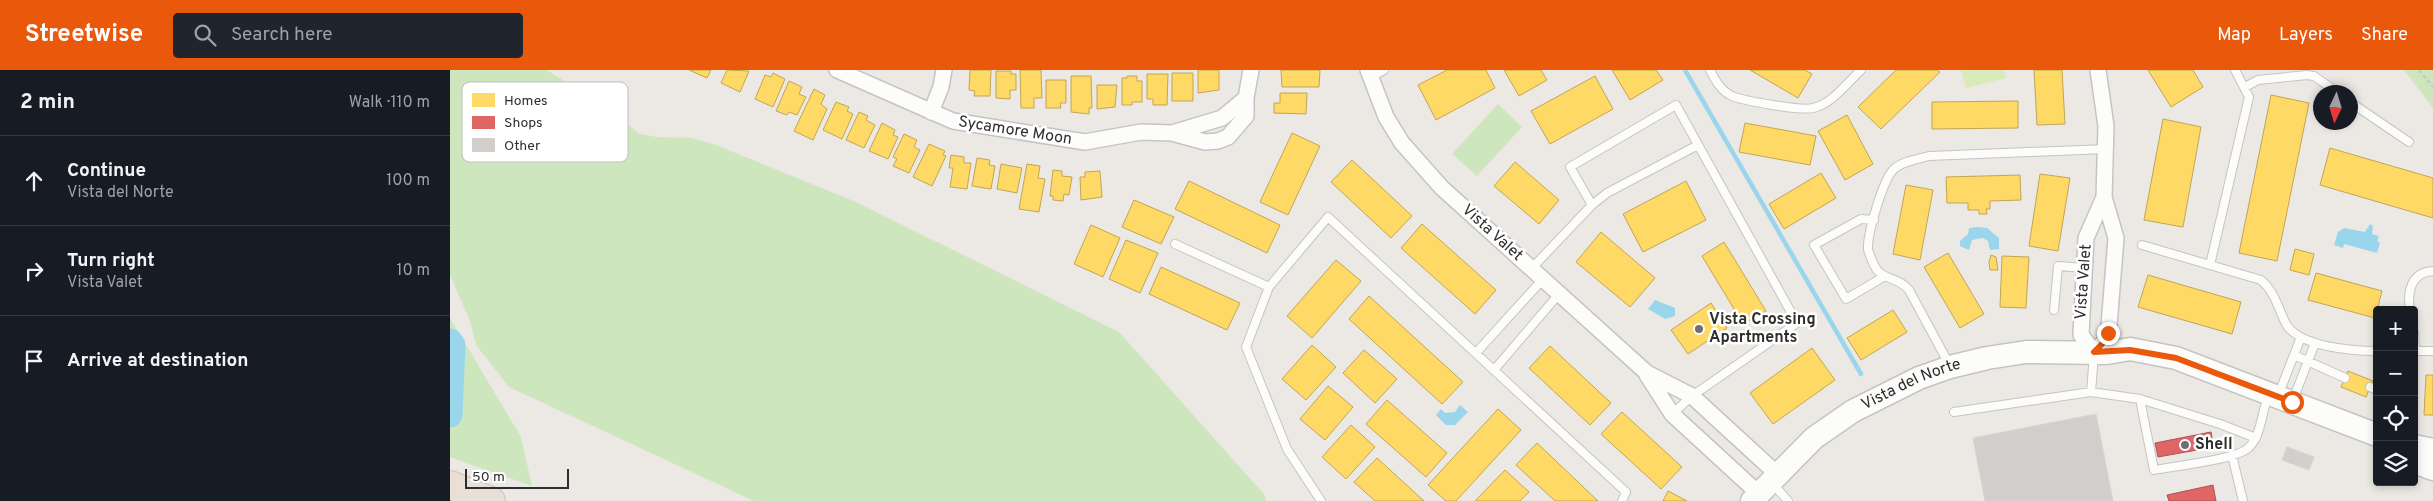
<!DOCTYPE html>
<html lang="en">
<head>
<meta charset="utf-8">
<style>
	body { margin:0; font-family:Overpass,sans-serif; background:#20242c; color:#f1f3f6 }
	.controls { position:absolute; right:15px; bottom:15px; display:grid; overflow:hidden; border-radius:5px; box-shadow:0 2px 8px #0003 }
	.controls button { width:45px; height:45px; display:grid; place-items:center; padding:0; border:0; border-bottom:1px solid #363941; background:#171b24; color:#f1f3f6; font:25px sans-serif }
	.compass { position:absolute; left:1863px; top:15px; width:45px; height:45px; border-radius:50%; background:#171b24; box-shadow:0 2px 8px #0003; rotate:184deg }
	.scale { position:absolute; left:15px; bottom:12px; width:104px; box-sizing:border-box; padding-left:5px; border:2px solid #2e2e2e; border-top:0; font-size:14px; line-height:18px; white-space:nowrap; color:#2e2e2e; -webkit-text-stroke:4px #fff; paint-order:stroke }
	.stop { position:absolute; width:15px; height:15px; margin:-11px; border:4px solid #ea580c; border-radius:50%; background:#fff }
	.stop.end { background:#ea580c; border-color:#fff; box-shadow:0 1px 5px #0008 }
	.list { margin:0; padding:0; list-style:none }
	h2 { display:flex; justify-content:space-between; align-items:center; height:65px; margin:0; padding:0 20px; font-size:21px }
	h2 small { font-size:16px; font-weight:400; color:#9ea1a6 }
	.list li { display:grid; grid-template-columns:32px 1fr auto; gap:15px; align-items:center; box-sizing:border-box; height:90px; padding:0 20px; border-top:1px solid #363941 }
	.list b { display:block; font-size:19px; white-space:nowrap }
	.list p { margin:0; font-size:16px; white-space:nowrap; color:#9ea1a6 }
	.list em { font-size:16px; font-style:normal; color:#9ea1a6 }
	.icon { flex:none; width:28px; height:28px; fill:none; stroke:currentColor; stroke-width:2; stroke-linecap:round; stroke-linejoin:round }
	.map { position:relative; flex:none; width:1983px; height:431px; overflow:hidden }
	header { display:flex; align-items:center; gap:30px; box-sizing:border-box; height:70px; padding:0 25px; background:#ea580c; color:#fff }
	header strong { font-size:24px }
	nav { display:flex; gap:28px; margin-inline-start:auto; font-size:18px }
	.search { width:350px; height:45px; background:#20242c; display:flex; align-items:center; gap:12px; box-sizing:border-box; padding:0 18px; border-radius:5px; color:#9ea1a6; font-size:19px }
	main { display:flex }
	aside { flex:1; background:#171b24 }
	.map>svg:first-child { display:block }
</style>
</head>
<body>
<header>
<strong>Streetwise</strong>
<div class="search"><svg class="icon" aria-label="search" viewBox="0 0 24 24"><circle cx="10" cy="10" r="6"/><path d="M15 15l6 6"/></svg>Search here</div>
<nav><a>Map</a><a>Layers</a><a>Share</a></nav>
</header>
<main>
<aside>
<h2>2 min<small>Walk · 110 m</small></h2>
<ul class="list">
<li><svg class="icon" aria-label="ahead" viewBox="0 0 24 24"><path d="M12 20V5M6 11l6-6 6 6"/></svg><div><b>Continue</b><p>Vista del Norte</p></div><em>100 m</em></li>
<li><svg class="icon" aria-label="right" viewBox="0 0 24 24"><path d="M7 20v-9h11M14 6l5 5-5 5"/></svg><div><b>Turn right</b><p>Vista Valet</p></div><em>10 m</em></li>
<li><svg class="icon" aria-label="arrive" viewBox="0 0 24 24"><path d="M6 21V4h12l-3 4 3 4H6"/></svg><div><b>Arrive at destination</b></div></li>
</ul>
</aside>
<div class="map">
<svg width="1983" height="431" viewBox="0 0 1983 431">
	<rect width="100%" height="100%" fill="#ece8e4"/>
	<!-- green -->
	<path fill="#cee6be" d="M0,0H97L160,40L190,64L207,67L242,68L266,75L406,132L669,262L813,423L817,431H304L59,317L26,275L20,251L0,205Z
		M1954,0H1983V38Z
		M1048,34L1072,57L1027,106L1002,84Z
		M0,248L71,367L82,416L0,387Z"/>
	<!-- pitch -->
	<path fill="#d9eabb" d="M1511,0H1554L1556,8L1516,18Z"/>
	<!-- water -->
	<path fill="#99d6ec" d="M1920,154L1923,156L1922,164L1929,166L1927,171L1930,173L1927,183L1894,174L1893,178L1884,175L1888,162L1894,158L1915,162Z
		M1527,157L1537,158L1549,168V179L1540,180L1538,171L1533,168L1522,170L1519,180L1510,176V171L1518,164L1519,158Z
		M1205,230L1225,238V246L1215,249L1198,239Z
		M1010,335L1018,342L1005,355H996L986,345L991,339L995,343L1005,342Z"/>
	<!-- homes -->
	<path fill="#ffd966" stroke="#c0a655" d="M239,0H261L257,8Z
		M277,0L299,1L290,22L271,13Z
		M520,0H541L540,26H524L525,21L519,20Z
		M570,0H591L592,28H584V38H571Z
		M748,0H769V20L748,23Z
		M831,0H870L869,17H832Z
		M997,0H1036L1045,18L986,50L968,15Z
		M1054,0H1091L1097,10L1069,26Z
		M1162,0H1206L1213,10L1180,30Z
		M1300,0H1355L1362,4L1348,28Z
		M1446,0H1487L1490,2L1431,59L1408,37Z
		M1584,0H1612L1615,54L1587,55Z
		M1698,0H1743L1753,17L1721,37Z
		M546,1H561V4H566V20H560V29L546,28Z
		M323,3L335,9L323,37L305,29L315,5L321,7Z
		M722,3H743V31H722Z
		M697,4H718L717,35H703V29H697Z
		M621,6H641L642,38H639V44L621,42Z
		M677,6H687V11H692V32H682V35H672V8H677Z
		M1145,6L1163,39L1100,74L1081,41Z
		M596,10H616V33H610L611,38H596Z
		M339,11L352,17L349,24L356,27L347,45L339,42L337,45L326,41Z
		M647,15H667L665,37L647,39Z
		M364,19L375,25L371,34L377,39L363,70L344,61Z
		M830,23H857L856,44L824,43V33H830Z
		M1821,25L1859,33L1827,191L1789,183Z
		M1568,31V58L1482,59V32Z
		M386,32L399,37L397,41L403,44L392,69L373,60Z
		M409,42L418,46L416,50L425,55L414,78L396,70Z
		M1397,45L1423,94L1395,110L1368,61Z
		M1713,49L1751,57L1733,157L1694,150Z
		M432,53L445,60L443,65L448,67L438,89L419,81Z
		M1295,53L1366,66L1360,95L1289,82Z
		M842,63L870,76L838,145L810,132Z
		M454,64L467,70L464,77L470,80L459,103L443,96L447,89L443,87Z
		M479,74L495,81L493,85L496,86L482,116L463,107Z
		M1880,78L1983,108V148L1870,115Z
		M501,85L514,87V93H521L517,119L500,117L503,98H499Z
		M527,88L540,90L539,95L545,96L541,119L522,116Z
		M902,90L962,146L941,168L881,112Z
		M1065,92L1109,130L1089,154L1044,116Z
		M551,94L572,98L567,123L547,119Z
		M577,94L590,96L588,108L595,109L589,142L569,139Z
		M603,100L612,101V106L622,107L619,125L614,124L613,131L603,130V126H600Z
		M650,101L652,127L631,130L630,107H635V102Z
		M1371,103L1386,128L1334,159L1319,134Z
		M1590,104L1620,108L1608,181L1579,176Z
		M1570,105L1571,130L1540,131V139H1536L1537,144H1529V140H1518V133H1497L1496,107Z
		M739,111L830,155L817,183L725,139Z
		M1236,111L1256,150L1193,182L1173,144Z
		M1456,115L1483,120L1470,190L1443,184Z
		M684,130L724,147L711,174L672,157Z
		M972,154L1046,220L1025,244L951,178Z
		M641,155L670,168L653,207L624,194Z
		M1151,162L1205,208L1180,237L1126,192Z
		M676,170L708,183L690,223L659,209Z
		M1274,172L1316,241L1293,254L1252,186Z
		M1845,179L1864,184L1859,205L1840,200Z
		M1498,183L1534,244L1510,258L1474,197Z
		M1541,185L1546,187L1548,200H1540L1539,192Z
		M1552,186L1579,187L1576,238L1550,237Z
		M886,190L911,211L862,268L837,246Z
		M711,197L790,233L777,260L699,224Z
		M1866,203L1932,221L1925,248L1858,230Z
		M1698,205L1791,232L1782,264L1688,237Z
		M919,226L1013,312L992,334L899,249Z
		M1261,233L1277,258L1238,284L1221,260Z
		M1443,240L1457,262L1411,290L1397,268Z
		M862,275L886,297L856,330L832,309Z
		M1100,276L1161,333L1140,355L1079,298Z
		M1362,278L1385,310L1323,354L1300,323Z
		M914,280L947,309L925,333L893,303Z
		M1898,301L1923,311L1916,327L1891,317Z
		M1976,305H1983V345H1974Z
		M878,316L903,337L875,370L850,349Z
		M937,330L997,383L976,407L916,354Z
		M1048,339L1071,360L1006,431H996L978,415Z
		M1172,342L1232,397L1211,419L1151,364Z
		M901,355L925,377L896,409L872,387Z
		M1087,373L1148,431H1105L1066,395Z
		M927,388L974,431H925L904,412Z
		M1055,400L1079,422L1070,431H1025Z
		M1218,421L1237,431H1213Z"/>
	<!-- shops -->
	<path fill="#e06666" stroke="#ab5555" d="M1761,362L1764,377L1708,387L1705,373Z
		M1763,415L1766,431H1719L1717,425Z"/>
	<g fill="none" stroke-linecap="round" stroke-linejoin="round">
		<!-- stream -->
		<path stroke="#99d6ec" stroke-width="4.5" d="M1235,0L1411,304"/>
		<!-- river -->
		<path stroke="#99d6ec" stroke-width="25" d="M0,271L3,275L0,345"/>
	</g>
	<!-- building -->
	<path fill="#d1cecb" stroke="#d7d4d0" d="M1646,344L1663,431H1535L1523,368Z
		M1837,377L1864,387L1859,400L1832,390Z"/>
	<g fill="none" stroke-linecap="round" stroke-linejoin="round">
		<defs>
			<path id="lane" d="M1260,0C1265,10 1271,21 1282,26C1294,31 1351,41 1363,38C1381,35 1398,12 1411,0
				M921,7L934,0
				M1795,17L1808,10L1857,5L1864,6L1887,22
				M1900,32L1959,72
				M1142,135L1120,97L1226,35L1347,253L1242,326L1222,344
				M1424,150L1411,149L1364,175L1396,229L1435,206
				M725,174L819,217
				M1692,175L1811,210C1825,222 1828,238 1836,254C1849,277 1903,281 1927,281
				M1760,195L1799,27L1785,0
				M1081,199L1142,135L1157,123L1248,75
				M1604,240L1608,196L1635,198
				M1960,240C1957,222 1961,202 1983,201
				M1964,262L1965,281
				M1964,281H1983
				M1026,283L1093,209
				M1644,284L1641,322L1690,329L1770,354L1806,368
				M1844,285L1895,308
				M1499,294L1459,220C1450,208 1435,210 1427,200C1424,196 1419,184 1418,179C1417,165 1433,109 1444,99C1453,91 1468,89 1479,86L1656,79
				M1044,300L1109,224
				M1920,317L1927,320
				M1828,326L1851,267
				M1690,329L1704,400C1725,396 1782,390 1797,379C1809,370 1811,350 1815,336
				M1843,330L1865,273
				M1504,342L1641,322
				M1782,385L1793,431
				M1323,414L1338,431
				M871,431L837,379L796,277L819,217L878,147L1176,422L1172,431"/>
			<path id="street" d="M387,0L503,51L635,72L691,62L722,63L755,72L768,71L778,67L796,46V28L801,0
				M918,0L936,47L952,73L992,118L1197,303L1242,326L1327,404
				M1648,0L1656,56L1654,127L1666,168L1658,268L1644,282L1631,265L1636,168L1654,127
				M481,42L491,17L494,0
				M722,63L772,48L796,28
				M1197,305L1222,344L1308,423"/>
			<g id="secondary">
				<path d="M1964,376L1983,380"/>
				<path d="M1964,392L1983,399"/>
				<path id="s1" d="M1302,431L1364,368L1403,341L1469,308L1500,297L1537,288L1576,282L1657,283L1680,279L1726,288L1927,365"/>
			</g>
			<path id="highway" d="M0,415L41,431"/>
		</defs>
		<!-- lane casing -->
		<use href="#lane" stroke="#c5c4c5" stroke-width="10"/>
		<!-- street casing -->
		<use href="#street" stroke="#c5c4c5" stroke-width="18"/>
		<!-- secondary casing -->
		<use href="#secondary" stroke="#c5c4c5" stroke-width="25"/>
		<!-- highway casing -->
		<use href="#highway" stroke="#c6c5c4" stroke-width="30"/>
		<!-- path -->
		<path stroke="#c9c9c8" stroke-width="2.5" stroke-dasharray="4 2.5" stroke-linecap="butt" d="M1969,0L1983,17"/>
		<!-- lane -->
		<use href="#lane" stroke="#fcfcfb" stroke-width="8"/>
		<!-- street -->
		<use href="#street" stroke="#fcfcfb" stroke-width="15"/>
		<!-- secondary -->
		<use href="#secondary" stroke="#fcfcfb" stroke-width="22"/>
		<!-- highway -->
		<use href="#highway" stroke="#eadfd6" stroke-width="28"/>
	</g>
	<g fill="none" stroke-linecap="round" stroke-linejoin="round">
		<!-- route -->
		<path stroke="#ea580c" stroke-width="6" d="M1658,263V268L1644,282L1680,280L1726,288L1842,332"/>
	</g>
	<!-- markers -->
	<g fill="#706f6e" stroke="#fff" stroke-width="2">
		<circle cx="1249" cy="259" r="5"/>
		<circle cx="1735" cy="375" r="5"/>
	</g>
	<g text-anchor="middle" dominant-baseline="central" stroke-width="5" stroke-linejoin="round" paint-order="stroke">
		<!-- street labels -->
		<g font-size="16" fill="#2e2e2e" stroke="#fff">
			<text transform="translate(565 61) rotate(9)">Sycamore Moon</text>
			<text transform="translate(1042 163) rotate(42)">Vista Valet</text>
			<text transform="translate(1634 212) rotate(-86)">Vista Valet</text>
			<text stroke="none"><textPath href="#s1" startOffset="200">Vista del Norte</textPath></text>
		</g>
		<!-- poi labels -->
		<g font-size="16" font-weight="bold" fill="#2e2e2e" stroke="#fff" text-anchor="start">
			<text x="1259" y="250">Vista Crossing<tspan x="1259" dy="18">Apartments</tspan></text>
			<text x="1745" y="375">Shell</text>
		</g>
	</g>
	<!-- legend -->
	<rect x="12" y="12" width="166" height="80" rx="8" fill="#fff" stroke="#c0c0c0" stroke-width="1"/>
	<rect x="22" y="23" width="23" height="14" fill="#ffd966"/>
	<rect x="22" y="46" width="23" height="13" fill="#e06666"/>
	<rect x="22" y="68" width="23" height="14" fill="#d1cecb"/>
	<g font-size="14" fill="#2e2e2e">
		<text x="54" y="35">Homes</text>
		<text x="54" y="57">Shops</text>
		<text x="54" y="80">Other</text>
	</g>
</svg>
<div class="controls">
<button>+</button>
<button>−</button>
<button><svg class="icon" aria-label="locate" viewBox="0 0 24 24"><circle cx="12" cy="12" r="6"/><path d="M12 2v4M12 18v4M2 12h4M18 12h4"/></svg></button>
<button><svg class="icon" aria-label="layers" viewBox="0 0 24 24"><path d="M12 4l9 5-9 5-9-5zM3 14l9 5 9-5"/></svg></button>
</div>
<svg class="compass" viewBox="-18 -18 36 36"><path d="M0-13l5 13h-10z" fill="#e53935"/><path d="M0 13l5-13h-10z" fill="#9ea1a6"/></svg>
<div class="scale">50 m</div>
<div class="stop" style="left:1842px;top:332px"></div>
<div class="stop end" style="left:1658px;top:263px"></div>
</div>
</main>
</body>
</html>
